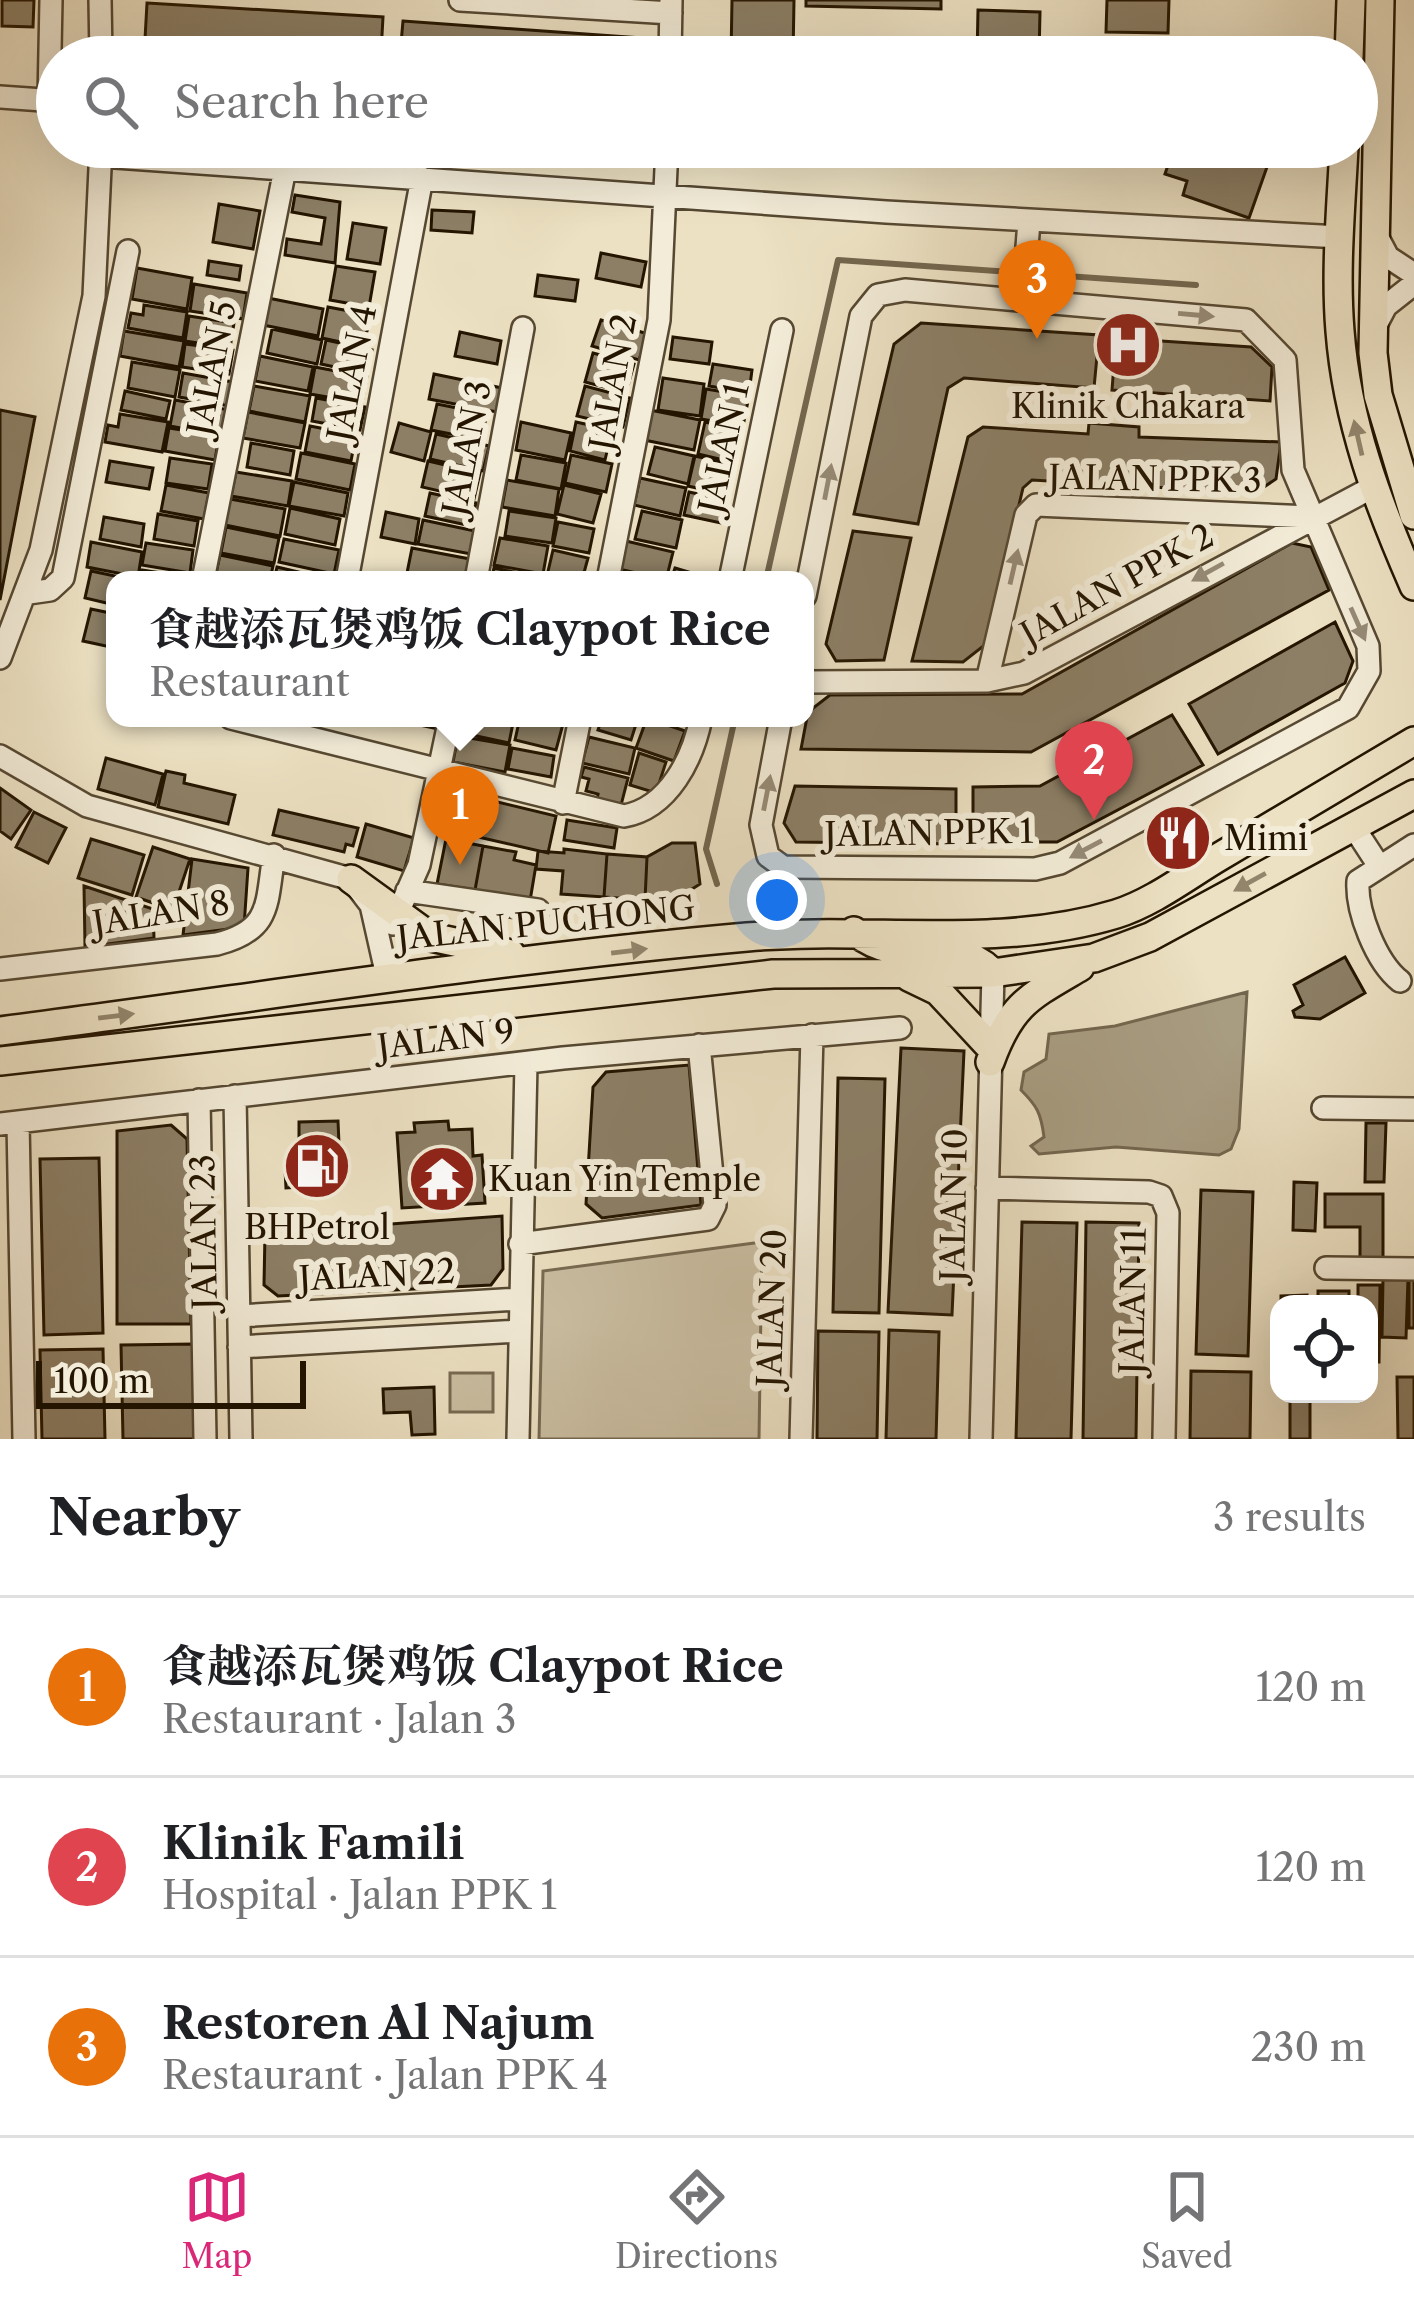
<!DOCTYPE html>
<html lang="en">
<head>
<meta charset="utf-8">
<style>
	body { margin:0; font-family:"Libre Caslon Text","Noto Serif SC",serif; background:#f6f6f6; color:#202124 }
	.controls { position:absolute; right:36px; bottom:36px; display:grid; overflow:hidden; border-radius:24px; box-shadow:0 12px 48px #0002 }
	.controls button { width:108px; height:108px; display:grid; place-items:center; padding:0; border:0; border-bottom:3px solid #e0e0e0; background:#fff; color:#202124; font:60px sans-serif }
	.scale { position:absolute; left:36px; bottom:30px; width:270px; box-sizing:border-box; padding-left:12px; border:6px solid #241501; border-top:0; font-size:33px; line-height:42px; white-space:nowrap; color:#241501; -webkit-text-stroke:9px #f3ecd8; paint-order:stroke }
	.you { position:absolute; left:777px; top:900px; width:42px; height:42px; margin:-30px; border:9px solid #fff; border-radius:50%; background:#1a73e8; box-shadow:0 0 0 18px #1a73e833 }
	.badge { display:grid; place-items:center; width:78px; height:78px; border-radius:50%; background:#db2777; color:#fff; font-size:39px; font-weight:700 }
	.pin { position:absolute; translate:-50% -99px; filter:drop-shadow(0 3px 6px #0008) }
	.pin::after { content:''; position:absolute; top:63px; width:42px; height:36px; background:inherit; clip-path:polygon(0 0,100% 0,50% 100%) }
	.popup { position:absolute; left:106px; top:571px; width:708px; height:156px; box-sizing:border-box; display:grid; place-content:center; border-radius:24px; background:#fff; filter:drop-shadow(0 3px 9px #0005); font-size:39px; white-space:nowrap; color:#757577 }
	.popup b { font-size:45px; color:#202124 }
	.popup::after { content:''; position:absolute; left:50%; top:100%; margin-left:-24px; border:24px solid transparent; border-top-color:#fff }
	.list { margin:0; padding:0; list-style:none }
	h2 { display:flex; justify-content:space-between; align-items:center; height:156px; margin:0; padding:0 48px; font-size:51px }
	h2 small { font-size:39px; font-weight:400; color:#757577 }
	.list li { display:grid; grid-template-columns:78px 1fr auto; gap:36px; align-items:center; box-sizing:border-box; height:180px; padding:0 48px; border-top:3px solid #e0e0e0 }
	.list b { display:block; font-size:45px; white-space:nowrap }
	.list p { margin:0; font-size:39px; white-space:nowrap; color:#757577 }
	.list em { font-size:39px; font-style:normal; color:#757577 }
	.icon { flex:none; width:66px; height:66px; fill:none; stroke:currentColor; stroke-width:2; stroke-linecap:round; stroke-linejoin:round }
	.map { position:relative; flex:none; width:1414px; height:1439px; overflow:hidden }
	.search { position:absolute; background:#fff; box-shadow:0 12px 48px #0002; left:36px; right:36px; top:36px; height:132px; display:flex; align-items:center; gap:30px; box-sizing:border-box; padding:0 42px; border-radius:66px; color:#757577; font-size:45px }
	.sheet { height:696px; background:#fff }
	nav { display:flex; justify-content:space-around; align-items:center; box-sizing:border-box; height:168px; border-top:3px solid #e0e0e0; background:#fff; font-size:33px; color:#757577 }
	nav a { display:grid; justify-items:center; gap:6px }
	nav .on { color:#db2777 }
	.map>svg:first-child { display:block }
</style>
</head>
<body>
<div class="map">
<svg width="1414" height="1439" viewBox="0 0 1414 1439">
	<rect width="100%" height="100%" fill="#ece1c3"/>
	<filter id="stains"><feTurbulence type="fractalNoise" baseFrequency=".00167" numOctaves="4"/><feColorMatrix values="0 0 0 0 .2 0 0 0 0 .09 0 0 0 0 .02 0 0 0 .5 -.17"/></filter>
	<radialGradient id="worn" r=".72"><stop offset=".6" stop-color="#630" stop-opacity="0"/><stop offset="1" stop-color="#630" stop-opacity=".3"/></radialGradient>
	<!-- green -->
	<path fill="#cabea2" stroke="#776a52" stroke-width="3" d="M762,1242L759,1439H539L543,1271Z
		M450,1373H493V1412H450Z"/>
	<!-- water -->
	<path fill="#a89c81" stroke="#73664e" stroke-width="3" d="M1247,992L1239,1129L1231,1149L1219,1155L1116,1147L1039,1154L1031,1146L1044,1137C1041,1113 1037,1106 1021,1090L1024,1072L1046,1059L1049,1034L1115,1026Z"/>
	<g fill="none" stroke-linecap="round" stroke-linejoin="round">
		<!-- stream -->
		<path stroke="#73664e" stroke-width="6" d="M766,580L838,260L1196,285
			M717,884L706,849L735,718"/>
	</g>
	<!-- building -->
	<path fill="#8c7f66" stroke="#241501" stroke-width="3" d="M2,0H34L33,27L2,26Z
		M732,0H794L793,57H731Z
		M806,0H941V9L806,6Z
		M1107,0H1169L1168,33L1106,32Z
		M147,3L383,17L381,53L145,39Z
		M978,10L1040,12L1039,57H977Z
		M403,21L641,38L640,57L400,55Z
		M144,43L356,57H144Z
		M1174,147H1274L1249,218L1183,195L1187,181L1165,174Z
		M295,195L340,202L335,263L285,255L287,239L321,244L325,218L292,212Z
		M219,204L260,211L253,249L213,242Z
		M432,210L474,212L472,233L431,230Z
		M353,223L386,228L380,264L347,259Z
		M601,253L646,262L641,287L596,278Z
		M209,261L241,266L239,280L207,275Z
		M336,266L375,272L369,307L330,300Z
		M137,268L192,278L187,309L132,299Z
		M538,275L578,280L575,301L535,296Z
		M194,284L247,293L243,319L190,311Z
		M268,298L323,309L318,336L263,325Z
		M144,305L187,312L183,338L128,328L131,313L143,315Z
		M328,307L370,315L364,347L322,338Z
		M189,316L234,323L230,348L185,341Z
		M601,320L648,334L639,360L592,346Z
		M921,323L1099,335L1094,388L964,378L948,388L918,524L854,514L894,344Z
		M272,329L322,340L317,364L267,353Z
		M124,331L184,341L179,367L120,356Z
		M460,332L501,341L497,364L455,356Z
		M673,337L712,342L709,364L670,359Z
		M1116,338L1251,347L1272,367L1270,401L1112,390Z
		M326,340L372,350L367,374L321,364Z
		M185,344L233,350L229,374L182,367Z
		M593,353L634,364L626,393L585,382Z
		M260,356L313,367L308,391L255,381Z
		M132,362L180,370L175,397L128,388Z
		M713,364L752,370L749,393L709,386Z
		M315,367L367,377L362,403L310,394Z
		M183,373L233,382L229,406L179,397Z
		M434,374L502,388L497,412L429,399Z
		M663,378L704,384L700,416L658,410Z
		M254,386L310,396L305,422L249,411Z
		M585,386L630,398L623,427L577,416Z
		M706,389L749,396L743,426L701,419Z
		M125,391L170,401L166,419L121,410Z
		M316,398L365,407L360,430L312,421Z
		M175,400L229,410L223,436L170,426Z
		M437,404L487,414L481,440L431,430Z
		M0,410L35,417L0,600Z
		M650,410L700,420L694,450L644,440Z
		M248,412L305,423L300,448L243,438Z
		M120,414L168,422L162,452L105,442L108,425L118,427Z
		M521,422L571,433L565,460L516,450Z
		M576,422L612,430L605,460L570,451Z
		M705,422L740,430L732,462L698,454Z
		M399,423L431,432L424,461L391,452Z
		M1089,423L1139,427V437L1281,442L1276,479L1255,493L1032,480L1023,488L986,644L963,662L912,661L968,437L983,427L1088,434Z
		M310,426L356,435L351,461L305,452Z
		M169,428L219,436L215,460L165,451Z
		M436,434L489,446L483,471L430,459Z
		M251,443L294,451L290,475L247,467Z
		M655,447L694,456L688,484L648,474Z
		M301,453L355,464L350,490L296,479Z
		M521,455L566,463L561,489L516,480Z
		M571,455L612,464L606,492L565,483Z
		M695,456L730,464L723,494L688,486Z
		M170,458L212,464L208,489L166,483Z
		M110,461L153,468L149,489L106,482Z
		M428,461L480,473L474,499L422,487Z
		M236,472L292,481L288,506L231,496Z
		M640,478L686,488L680,516L634,505Z
		M507,480L559,489L555,516L502,507Z
		M294,482L348,493L344,516L289,506Z
		M166,485L209,493L204,519L161,511Z
		M564,485L601,494L593,523L557,514Z
		M689,492L726,500L721,523L684,515Z
		M430,493L476,503L471,526L425,516Z
		M230,499L285,509L280,536L225,525Z
		M290,508L340,519L335,545L285,534Z
		M509,511L556,518L552,543L505,536Z
		M642,511L682,520L676,548L635,539Z
		M386,512L419,519L415,544L381,537Z
		M158,514L198,521L194,546L154,539Z
		M104,517L144,524L141,547L100,539Z
		M423,520L475,531L471,554L418,544Z
		M558,522L594,529L589,553L553,546Z
		M226,527L279,538L274,563L221,553Z
		M853,531L911,538L884,660L836,661L826,644Z
		M500,538L548,546L543,574L494,565Z
		M284,539L339,550L334,574L279,562Z
		M626,541L673,552L666,580L619,569Z
		M91,542L142,552L138,577L87,567Z
		M146,543L193,550L190,573L142,565Z
		M1292,543L1311,547L1329,590L1031,752L801,749L808,712L830,695L1022,694Z
		M412,548L470,559L466,580L407,573Z
		M553,550L588,558L582,580H546Z
		M220,555L273,566L270,580L215,578Z
		M277,567L328,579V580H274Z
		M494,568L543,578V580H491Z
		M675,568L715,580H671Z
		M142,570L187,577L186,580H140Z
		M91,571L134,580H115V605L85,598Z
		M91,609L115,614V648L83,641Z
		M1335,622L1353,661L1345,683L1218,754L1189,704Z
		M1172,715L1203,765L1057,842H973V787L1040,786Z
		M387,718H440L438,729Z
		M461,718H514L509,743L458,732Z
		M520,718L563,724L556,750L515,740Z
		M602,718H638L631,740L598,730Z
		M647,718L685,731L674,761L636,748Z
		M458,736L510,745L505,772L453,762Z
		M589,737L635,748L629,774L582,763Z
		M512,748L554,756L551,777L508,769Z
		M639,753L666,762L656,793L630,785Z
		M106,758L163,774L155,805L98,789Z
		M584,767L628,778L620,809L596,803L598,794L586,791L589,779L581,777Z
		M166,771L185,775L184,783L235,795L228,824L158,807Z
		M795,786L956,789V844L796,842L784,823Z
		M0,788L31,810L11,839L0,831Z
		M477,797L556,816L548,853L452,831L458,803L475,807Z
		M279,810L358,828L353,846L346,844L344,852L273,835Z
		M34,812L66,828L48,863L16,847Z
		M567,820L617,828L614,848L564,840Z
		M366,824L414,838L404,871L357,857Z
		M91,839L144,855L132,895L78,878Z
		M446,839L483,846L475,890L437,884Z
		M672,843H695L700,884L681,896L645,900L647,857Z
		M483,846L516,852L514,860L536,865L530,901L475,890Z
		M153,847L190,859L173,910L136,897Z
		M564,849L607,854L604,897L561,894L563,871L536,869L538,851L564,853Z
		M607,854L647,857L645,900L604,897Z
		M192,859L248,868L244,927L183,935Z
		M84,886L153,909L154,938L85,947Z
		M1345,957L1365,993L1320,1019L1295,1017L1293,1011L1303,1005L1294,985Z
		M901,1048L964,1051L952,1315L888,1312Z
		M689,1065L701,1205L602,1218L586,1204L593,1087L606,1072Z
		M838,1078L885,1079L879,1313L833,1312Z
		M338,1121L339,1144L319,1146L320,1162L336,1161V1185L286,1188L285,1170L299,1163V1122Z
		M448,1121L449,1130L472,1129L473,1156L482,1155L485,1203L402,1208L397,1133L415,1132L414,1123Z
		M1366,1123H1386L1384,1182H1365Z
		M171,1125L187,1139L191,1324H117V1131Z
		M99,1158L103,1333L44,1335L40,1159Z
		M1294,1182L1317,1183L1315,1231L1293,1230Z
		M1201,1190L1253,1192L1248,1356L1196,1354Z
		M1325,1194H1383V1260H1360V1227H1325Z
		M502,1216L503,1269L491,1285L278,1296L264,1285L265,1233Z
		M1022,1222L1077,1223L1071,1439H1016Z
		M1086,1222L1139,1223L1136,1439H1083Z
		M1383,1278L1408,1279L1406,1338L1382,1337Z
		M1409,1278H1414V1328H1409Z
		M1358,1285H1380L1379,1362H1369V1304H1358Z
		M1318,1291H1349V1304H1318Z
		M1307,1295V1304H1281V1296Z
		M889,1330L939,1332L936,1439H886Z
		M818,1331L879,1332L877,1439H817Z
		M193,1344L195,1439H123L121,1345Z
		M103,1349L105,1439H42L40,1350Z
		M1191,1371L1251,1372L1250,1439H1190Z
		M1397,1377H1414V1439H1398Z
		M434,1387L435,1434L412,1435L410,1412L384,1413L383,1389Z
		M1290,1394H1310V1439H1290Z"/>
	<g fill="none" stroke-linecap="round" stroke-linejoin="round">
		<defs>
			<path id="minor" d="M100,0L101,57
				M460,0L671,13
				M670,57L671,1
				M0,97L57,101
				M49,100L51,0
				M101,156L886,212L1340,237
				M1377,236L1388,257L1414,274
				M1023,299L1029,221
				M1375,327L1386,306L1414,284
				M203,580L285,169
				M347,580L422,178
				M476,580L523,328
				M608,580L659,320L667,147
				M730,580L782,330
				M29,593L50,590L63,578L128,251
				M0,658L41,550L94,296L101,147
				M987,681L1026,515L1036,505L1310,517
				M805,682L987,681L1024,673L1373,487
				M231,718L624,816C669,808 693,758 701,718
				M781,718L761,825L768,856L783,867L1035,869L1060,863L1348,708L1369,671L1368,646L1293,470L1285,360L1246,320L905,290L878,295L861,316L805,596
				M0,756L87,806L351,879L371,905L387,976
				M563,803L580,718
				M1353,826L1379,866
				M407,891L538,910
				M393,924L419,865L450,718
				M0,969L217,944C272,930 266,904 274,855
				M1400,981C1376,962 1356,911 1358,881L1414,845
				M235,1096L241,1439
				M199,1100L205,1439
				M1323,1108L1414,1109
				M18,1122L24,1439
				M0,1124L563,1058L900,1028
				M987,1188L1149,1192L1161,1196L1168,1213L1164,1439
				M520,1244L708,1219L715,1205L699,1045
				M1326,1268L1414,1269
				M239,1316L519,1299
				M239,1347L518,1331
				M518,1439L526,1063
				M801,1439L812,1035
				M981,1439L993,973"/>
			<path id="major" d="M1380,0L1373,353L1378,395L1414,515
				M1349,57L1351,0
				M1344,147C1341,208 1335,270 1340,331C1347,422 1378,504 1414,586
				M351,879L431,937L511,954
				M854,931C904,971 952,934 990,970
				M909,977L938,991L991,1048
				M0,1031C249,999 497,959 747,937C869,926 998,950 1116,914C1152,903 1187,876 1219,857C1284,818 1349,779 1414,741
				M0,1061L773,974L993,973L1094,958L1150,937L1414,794
				M990,1062C1011,1004 1029,997 1080,967"/>
		</defs>
		<!-- minor casing -->
		<use href="#minor" stroke="#564832" stroke-width="26"/>
		<!-- major casing -->
		<use href="#major" stroke="#241501" stroke-width="32"/>
		<!-- minor -->
		<use href="#minor" stroke="#f3ecd8" stroke-width="21"/>
		<!-- major -->
		<use href="#major" stroke="#ece1c3" stroke-width="27"/>
	</g>
	<!-- one-way arrows -->
	<defs><path id="oneway-solid" d="M-6-.8H1V-3.2L6.5 0L1 3.2V.8H-6Z" transform="scale(3)"/></defs>
	<g fill="#968b77">
		<use href="#oneway-solid" transform="translate(1196 315) rotate(5)"/>
		<use href="#oneway-solid" transform="translate(828 482) rotate(-79)"/>
		<use href="#oneway-solid" transform="translate(1014 567) rotate(-77)"/>
		<use href="#oneway-solid" transform="translate(1208 572) rotate(151)"/>
		<use href="#oneway-solid" transform="translate(1358 624) rotate(66)"/>
		<use href="#oneway-solid" transform="translate(767 793) rotate(-79)"/>
		<use href="#oneway-solid" transform="translate(1086 849) rotate(152)"/>
	</g>
	<g fill="#92856c">
		<use href="#oneway-solid" transform="translate(1358 438) rotate(-103)"/>
		<use href="#oneway-solid" transform="translate(1250 882) rotate(151)"/>
		<use href="#oneway-solid" transform="translate(629 951) rotate(-7)"/>
		<use href="#oneway-solid" transform="translate(116 1016) rotate(-7)"/>
	</g>
	<!-- icons -->
	<defs>
		<symbol id="hospital-disc" viewBox="-11 -11 22 22"><circle r="9.5" fill="#8f2418" stroke="#f3ecd8"/><path d="M-5-5h3v3.5h4V-5h3V5h-3V1.5h-4V5h-3Z" fill="#fff"/></symbol>
		<symbol id="restaurant-disc" viewBox="-11 -11 22 22"><circle r="9.5" fill="#8f2418" stroke="#f3ecd8"/><path d="M-5-6h1v4h1v-4h1v4h1v-4h1v5L-1.5 .5V6h-2V.5L-5-1ZM5-6V6H3V1.5H1.5Q1.5-4 5-6Z" fill="#fff"/></symbol>
		<symbol id="fuel-disc" viewBox="-11 -11 22 22"><circle r="9.5" fill="#8f2418" stroke="#f3ecd8"/><path d="M-5.5-6h7V0h2V4h1.3V-2.5L3-4.5l.8-.8L6-3V5H2.5V1h-1V6h-7ZM-4.2-4.7v3.2H.2V-4.7Z" fill="#fff"/></symbol>
		<symbol id="temple-disc" viewBox="-11 -11 22 22"><circle r="9.5" fill="#8f2418" stroke="#f3ecd8"/><path d="M0-6L5-2H3V0L6.5 2.5H4V6H1.5V3h-3V6H-4V2.5H-6.5L-3 0V-2H-5Z" fill="#fff"/></symbol>
	</defs>
	<g fill-rule="evenodd">
		<use href="#hospital-disc" x="1090" y="307" width="76" height="76"/>
		<use href="#restaurant-disc" x="1140" y="800" width="76" height="76"/>
		<use href="#fuel-disc" x="279" y="1128" width="76" height="76"/>
		<use href="#temple-disc" x="404" y="1141" width="76" height="76"/>
	</g>
	<g text-anchor="middle" dominant-baseline="central" stroke-width="12" stroke-linejoin="round" paint-order="stroke">
		<!-- street labels -->
		<g font-size="33" fill="#241501" stroke="#f3ecd8">
			<text transform="translate(212 368) rotate(-79)">JALAN 5</text>
			<text transform="translate(352 373) rotate(-79)">JALAN 4</text>
			<text transform="translate(613 382) rotate(-80)">JALAN 2</text>
			<text transform="translate(467 448) rotate(-79)">JALAN 3</text>
			<text transform="translate(724 448) rotate(-78)">JALAN 1</text>
			<text transform="translate(1155 479) rotate(1)">JALAN PPK 3</text>
			<text transform="translate(1117 585) rotate(-29)">JALAN PPK 2</text>
			<text transform="translate(929 833) rotate(-1)">JALAN PPK 1</text>
			<text transform="translate(161 913) rotate(-9)">JALAN 8</text>
			<text transform="translate(546 923) rotate(-6)">JALAN PUCHONG</text>
			<text transform="translate(446 1039) rotate(-7)">JALAN 9</text>
			<text transform="translate(954 1205) rotate(-89)">JALAN 10</text>
			<text transform="translate(204 1232) rotate(-91)">JALAN 23</text>
			<text transform="translate(377 1275) rotate(-3)">JALAN 22</text>
			<text transform="translate(1133 1301) rotate(-89)">JALAN 11</text>
			<text transform="translate(772 1308) rotate(-88)">JALAN 20</text>
		</g>
		<!-- poi labels -->
		<g font-size="33" fill="#241501" stroke="#f3ecd8">
			<text x="1128" y="406">Klinik Chakara</text>
			<text x="1224" y="838" text-anchor="start">Mimi</text>
			<text x="488" y="1179" text-anchor="start">Kuan Yin Temple</text>
			<text x="317" y="1227">BHPetrol</text>
		</g>
	</g>
	<rect width="100%" height="100%" filter="url(#stains)"/>
	<rect width="100%" height="100%" fill="url(#worn)"/>
</svg>
<div class="controls">
<button><svg class="icon" aria-label="locate" viewBox="0 0 24 24"><circle cx="12" cy="12" r="6"/><path d="M12 2v4M12 18v4M2 12h4M18 12h4"/></svg></button>
</div>
<div class="scale">100 m</div>
<div class="you"></div>
<div class="pin badge" style="left:460px;top:865px;background:#e8710a">1</div>
<div class="popup"><b>食越添瓦煲鸡饭 Claypot Rice</b>Restaurant</div>
<div class="pin badge" style="left:1094px;top:820px;background:#e0444e">2</div>
<div class="pin badge" style="left:1037px;top:339px;background:#e8710a">3</div>
<div class="search"><svg class="icon" aria-label="search" viewBox="0 0 24 24"><circle cx="10" cy="10" r="6"/><path d="M15 15l6 6"/></svg>Search here</div>
</div>
<section class="sheet">
<h2>Nearby<small>3 results</small></h2>
<ul class="list">
<li><span class="badge" style="background:#e8710a">1</span><div><b>食越添瓦煲鸡饭 Claypot Rice</b><p>Restaurant · Jalan 3</p></div><em>120 m</em></li>
<li><span class="badge" style="background:#e0444e">2</span><div><b>Klinik Famili</b><p>Hospital · Jalan PPK 1</p></div><em>120 m</em></li>
<li><span class="badge" style="background:#e8710a">3</span><div><b>Restoren Al Najum</b><p>Restaurant · Jalan PPK 4</p></div><em>230 m</em></li>
</ul>
</section>
<nav>
<a class="on"><svg class="icon" aria-label="map" viewBox="0 0 24 24"><path d="M3 6l6-2 6 2 6-2v14l-6 2-6-2-6 2zM9 4v14M15 6v14"/></svg>Map</a>
<a><svg class="icon" aria-label="directions" viewBox="0 0 24 24"><path d="M12 3l9 9-9 9-9-9zM9 14v-3h6M13 9l2 2-2 2"/></svg>Directions</a>
<a><svg class="icon" aria-label="saved" viewBox="0 0 24 24"><path d="M7 4h10v16l-5-4-5 4z"/></svg>Saved</a>
</nav>
</body>
</html>
